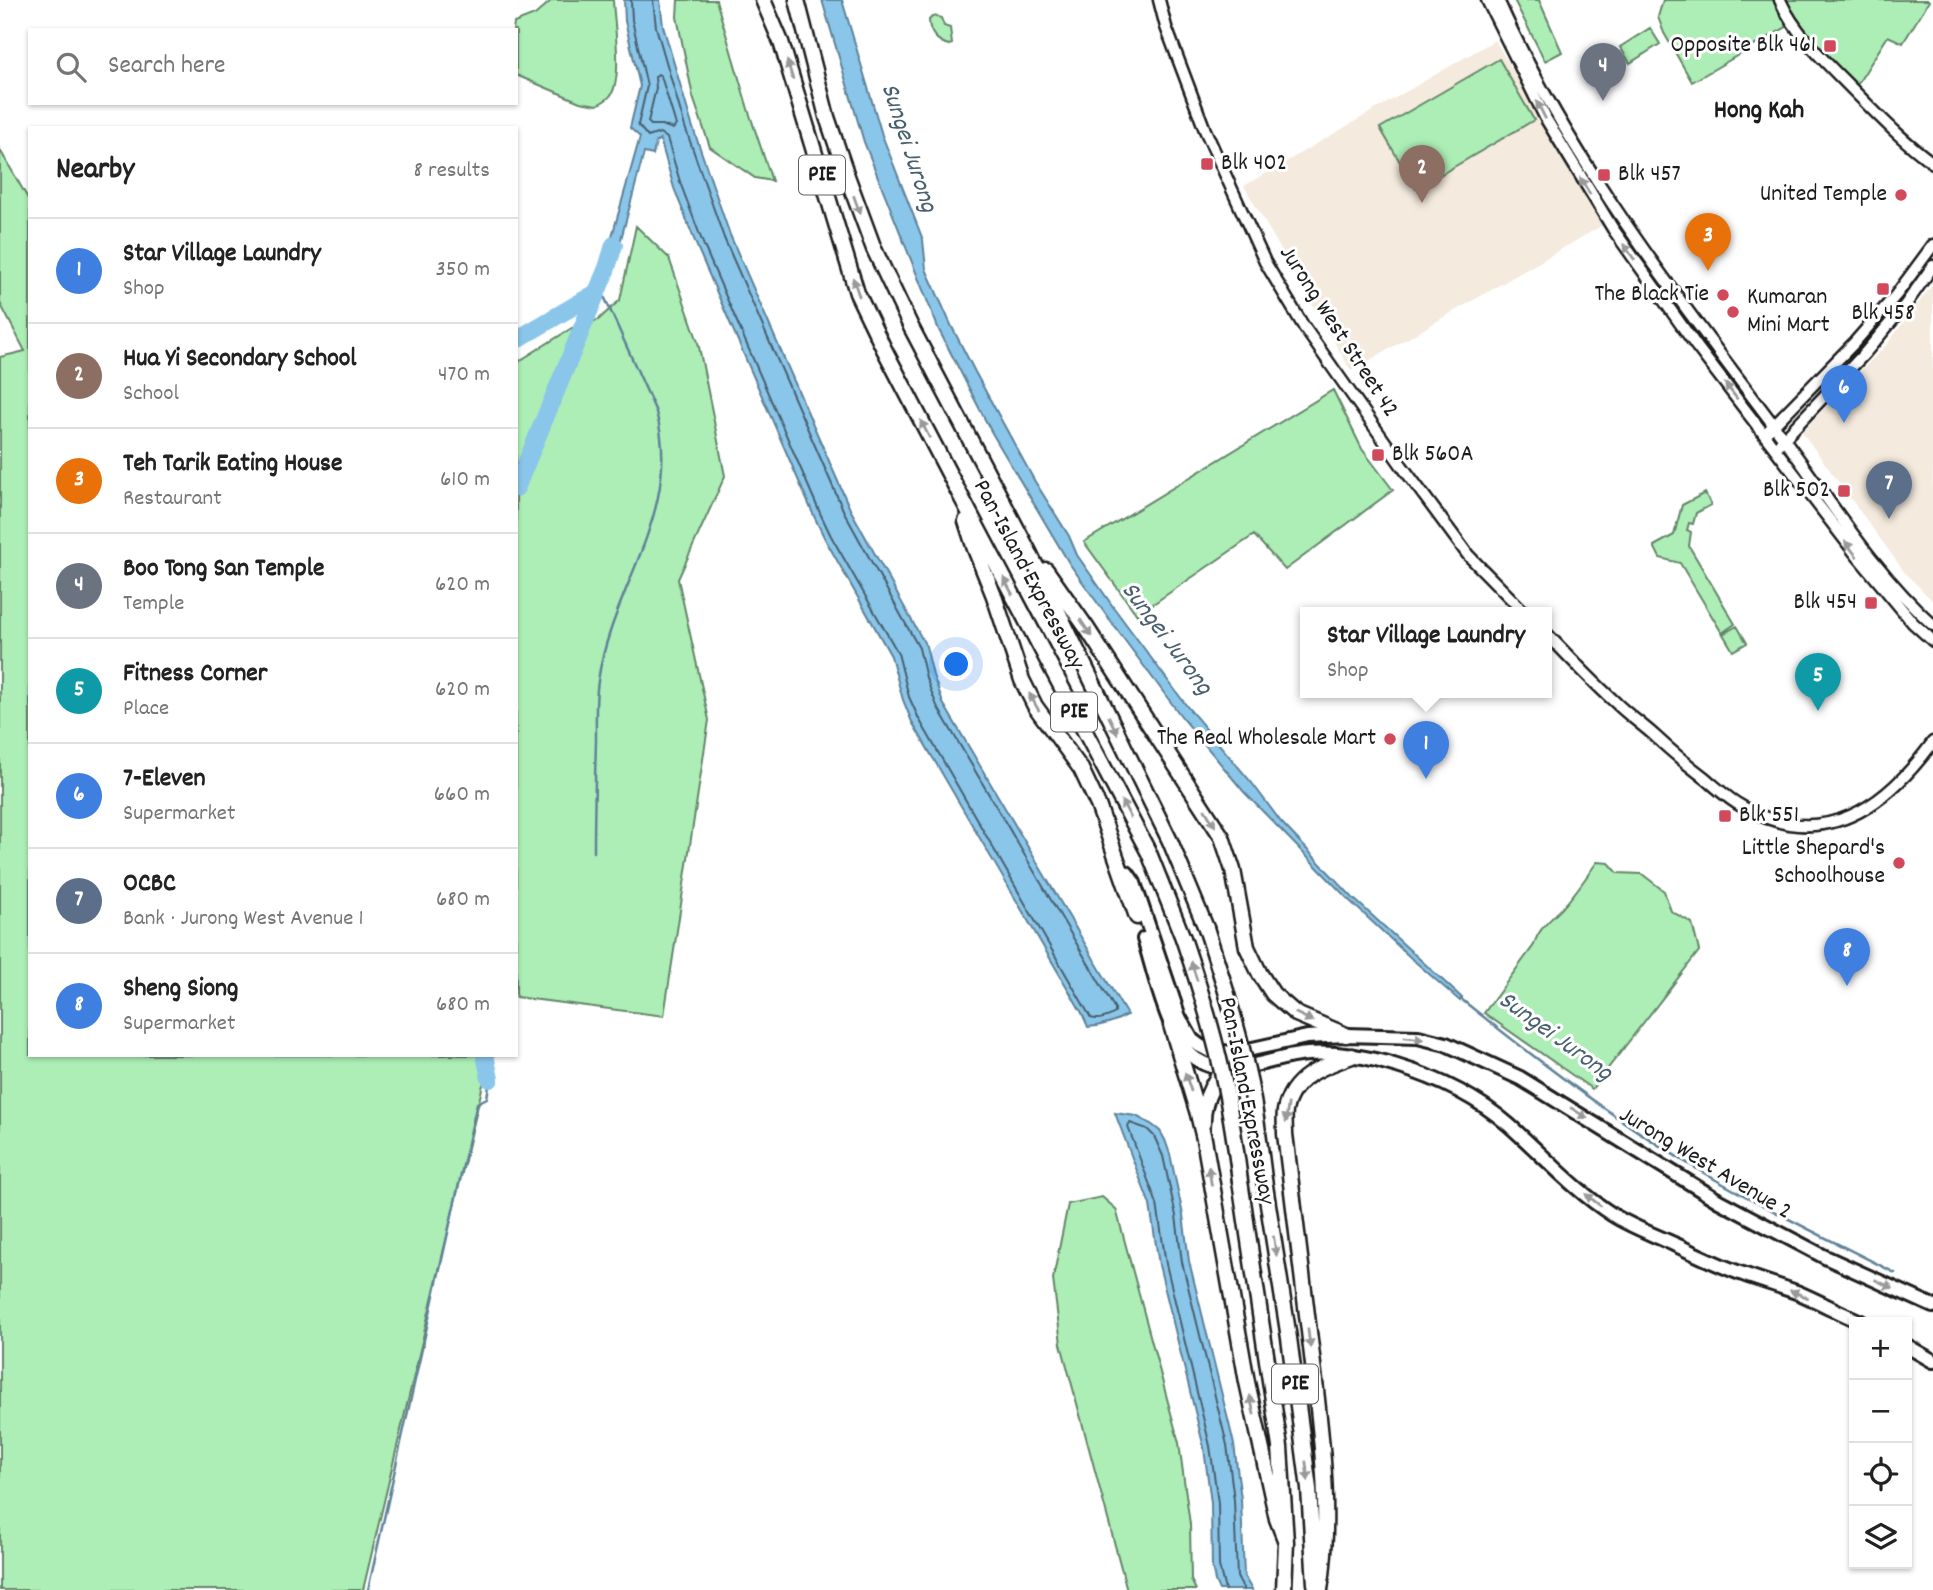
<!DOCTYPE html>
<html lang="en">
<head>
<meta charset="utf-8">
<style>
	body { margin:0; font-family:Dekko,sans-serif; background:#f2f2f2; color:#222 }
	.controls { position:absolute; right:21px; bottom:21px; display:grid; overflow:hidden; border-radius:0px; box-shadow:0 2px 5px #0004 }
	.controls button { width:63px; height:63px; display:grid; place-items:center; padding:0; border:0; border-bottom:2px solid #e0e0e0; background:#fff; color:#222; font:35px sans-serif }
	.you { position:absolute; left:957px; top:665px; width:24px; height:24px; margin:-18px; border:5px solid #fff; border-radius:50%; background:#1a73e8; box-shadow:0 0 0 10px #1a73e833 }
	.badge { display:grid; place-items:center; width:46px; height:46px; border-radius:50%; background:#2563eb; color:#fff; font-size:23px; font-weight:700 }
	.pin { position:absolute; translate:-50% -58px; filter:drop-shadow(0 2px 4px #0008) }
	.pin::after { content:''; position:absolute; top:37px; width:24px; height:21px; background:inherit; clip-path:polygon(0 0,100% 0,50% 100%) }
	.popup { position:absolute; left:1300px; top:607px; width:252px; height:91px; box-sizing:border-box; display:grid; place-content:center; border-radius:0px; background:#fff; filter:drop-shadow(0 2px 5px #0005); font-size:23px; white-space:nowrap; color:#767676 }
	.popup b { font-size:26px; color:#222 }
	.popup::after { content:''; position:absolute; left:50%; top:100%; margin-left:-14px; border:14px solid transparent; border-top-color:#fff }
	.list { margin:0; padding:0; list-style:none }
	h2 { display:flex; justify-content:space-between; align-items:center; height:91px; margin:0; padding:0 28px; font-size:30px }
	h2 small { font-size:23px; font-weight:400; color:#767676 }
	.list li { display:grid; grid-template-columns:46px 1fr auto; gap:21px; align-items:center; box-sizing:border-box; height:105px; padding:0 28px; border-top:2px solid #e0e0e0 }
	.list b { display:block; font-size:26px; white-space:nowrap }
	.list p { margin:0; font-size:23px; white-space:nowrap; color:#767676 }
	.list em { font-size:23px; font-style:normal; color:#767676 }
	.icon { flex:none; width:38px; height:38px; fill:none; stroke:currentColor; stroke-width:2; stroke-linecap:round; stroke-linejoin:round }
	.map { position:relative; flex:none; width:1933px; height:1590px; overflow:hidden }
	.search { position:absolute; background:#fff; box-shadow:0 2px 5px #0004; left:28px; top:28px; width:490px; height:77px; display:flex; align-items:center; gap:18px; box-sizing:border-box; padding:0 24px; border-radius:0px; color:#767676; font-size:26px }
	.panel { position:absolute; background:#fff; box-shadow:0 2px 5px #0004; left:28px; top:126px; width:490px; height:931px; border-radius:0px }
	.map>svg:first-child { display:block }
</style>
</head>
<body>
<div class="map">
<svg width="1933" height="1590" viewBox="0 0 1933 1590">
	<rect width="100%" height="100%" fill="#fff"/>
	<filter id="ink" filterUnits="userSpaceOnUse"><feTurbulence type="fractalNoise" baseFrequency=".0143" numOctaves="2"/><feDisplacementMap in="SourceGraphic" scale="14" xChannelSelector="R" yChannelSelector="G"/><feConvolveMatrix kernelMatrix="1 2 1 2 8 2 1 2 1" color-interpolation-filters="sRGB"/></filter>
	<g filter="url(#ink)">
		<!-- built -->
		<path fill="#f4eadd" d="M1495,40L1603,225L1351,371L1244,186Z
			M1933,284V601L1906,574L1802,432L1888,343Z"/>
		<!-- green -->
		<path fill="#adeeb6" stroke="#648569" stroke-width="2" d="M552,0H613C614,23 623,76 611,95C608,99 601,103 597,105L580,102L516,75V30H513L514,23L535,15Z
			M678,0H716L748,109L772,181L755,178L710,147L693,97L677,17Z
			M1514,0H1539L1562,52L1545,61Z
			M1663,0H1774L1788,26L1692,82L1664,33L1658,17Z
			M1784,0H1928L1929,1L1903,43L1888,36L1857,85C1829,59 1803,33 1784,0Z
			M936,16L941,18L944,26L950,28L952,44L949,45C937,42 929,33 929,20L932,17Z
			M1650,28L1660,44L1630,63L1620,47Z
			M1499,59L1534,120L1416,189L1380,128Z
			M0,150L30,202V1055H490L363,1590H0V357L25,351L0,303Z
			M636,226L669,258L698,342L725,476L678,579L709,720L664,1016L516,997V363L572,328L598,320L620,300Z
			M1333,390L1362,449L1393,490L1285,570L1254,535L1137,615L1084,542Z
			M1705,493L1711,505L1696,513L1693,524L1689,523L1687,530L1691,532L1689,546L1735,624L1722,633L1680,563L1660,558L1654,546L1674,535L1682,505Z
			M1737,626L1747,643L1733,651L1723,634Z
			M1597,862L1609,863L1618,873L1642,874L1664,891L1671,911L1692,923L1699,951L1592,1089L1484,1013L1534,945C1538,928 1552,919 1563,907C1576,893 1586,877 1597,862Z
			M1102,1197L1116,1209L1179,1443L1190,1524L1191,1580L1196,1590H1127L1061,1344L1053,1279L1068,1204Z"/>
		<!-- water -->
		<path fill="#8ac6ea" stroke="#5e8298" stroke-width="2" d="M624,0H660L663,26L692,125L730,235L850,509L926,646L933,675L943,703L1127,1015C1114,1022 1103,1026 1088,1027L1082,1013L912,722L903,700L891,656L825,539L814,516L698,249L674,188L660,139L656,142L653,155L644,153L613,269L603,268L640,137L630,128L640,86L625,21Z
			M822,0H842L882,135L923,240L926,269L951,325L975,372L1034,480L1069,536L1077,555L1114,608L1189,709L1252,783L1281,822L1353,898L1462,998L1460,1001L1412,959L1350,901L1244,792L1181,716L1106,615L1069,563L992,433L939,330L864,142Z
			M1115,1113L1136,1116L1151,1124L1160,1131L1165,1140L1170,1154L1183,1215L1189,1261L1234,1444L1241,1499L1244,1576L1252,1590H1219L1215,1581L1212,1567L1211,1503L1204,1448L1159,1265L1150,1205Z"/>
		<g fill="none" stroke-linecap="round" stroke-linejoin="round">
			<!-- shore -->
			<path stroke="#48606e" stroke-width="2" d="M631,0L632,20L647,86L638,125L648,137L660,133L667,138L681,185L704,246L820,513L831,536L898,653L909,697L919,719L1091,1018C1098,1021 1109,1017 1115,1013V1009L937,706L926,678L919,648L844,512L724,238L685,127L656,27L653,0
				M658,74L661,76L676,125L673,129L662,125H651L648,122L656,88L655,77Z
				M1225,1590L1219,1566L1218,1503L1210,1446L1166,1264L1157,1204L1128,1127L1130,1123L1147,1129L1154,1136L1163,1156L1176,1216L1182,1262L1227,1445L1234,1500L1237,1577L1244,1590"/>
			<!-- stream -->
			<path stroke="#5e8298" stroke-width="2.5" d="M594,852C594,815 595,777 596,740C596,720 595,700 598,681C611,588 684,510 656,412L599,285
				M1461,999C1536,1059 1615,1120 1697,1169C1761,1207 1829,1239 1895,1273
				M368,1590L477,1103L487,1098L490,1079"/>
			<!-- river -->
			<path stroke="#8ac6ea" stroke-width="18" d="M516,340L596,293
				M516,488L607,268L614,245
				M485,1055L490,1079"/>
			<defs>
				<path id="minor" d="M1159,0L1166,27L1205,130L1265,262L1304,327L1402,466L1468,555L1525,613
					M1487,0L1546,119L1613,229L1697,347L1855,553L1913,623L1933,641
					M1498,0C1569,161 1679,299 1784,439C1831,502 1874,572 1933,625
					M1780,0C1796,36 1829,65 1856,93C1880,117 1905,143 1933,163
					M1769,430L1854,343L1896,295L1933,245
					M1780,443L1865,353L1906,304L1933,266
					M1547,634C1569,657 1591,680 1615,702C1628,715 1643,725 1656,737C1671,751 1688,765 1705,778C1717,788 1729,800 1743,807C1823,852 1885,808 1933,742"/>
				<path id="major" d="M1121,870L1127,873L1134,883L1179,1017L1192,1040L1200,1046L1210,1051L1234,1053L1307,1037L1346,1035L1418,1037L1446,1044L1520,1078L1719,1201L1768,1227L1825,1257L1933,1306
					M1144,939C1154,970 1168,1041 1196,1059C1231,1082 1270,1056 1308,1054C1337,1052 1370,1057 1397,1066C1437,1078 1478,1098 1509,1125C1543,1155 1575,1191 1613,1215C1632,1227 1655,1235 1676,1245C1698,1255 1720,1266 1743,1274C1762,1281 1780,1286 1799,1293C1820,1302 1840,1313 1861,1322
					M1907,1346L1933,1361"/>
				<path id="highway" d="M763,0L781,42L857,293L884,349L957,489L1149,853L1183,938
					M797,0L827,117L847,176L874,249L911,327L1029,552L1170,841L1206,928
					M966,521L975,549L994,596L1022,680L1035,706L1081,769L1098,805L1137,917
					M1046,570L1086,627L1222,837L1233,870L1247,947L1260,974L1273,994L1296,1014L1346,1035
					M1171,1025L1198,1114L1204,1139L1247,1382L1277,1519L1286,1542
					M1203,1123C1202,1096 1219,1074 1234,1053
					M1264,1179L1289,1338L1309,1489L1315,1584
					M1240,1181L1280,1447L1286,1542L1284,1590
					M1320,1590C1332,1513 1321,1433 1312,1356C1303,1282 1294,1208 1285,1134C1285,1126 1284,1118 1285,1111C1291,1077 1323,1066 1352,1056"/>
			</defs>
			<!-- minor casing -->
			<use href="#minor" stroke="#1c1c1c" stroke-width="15"/>
			<!-- major casing -->
			<use href="#major" stroke="#1c1c1c" stroke-width="18"/>
			<!-- highway casing -->
			<use href="#highway" stroke="#1c1c1c" stroke-width="19"/>
			<!-- minor -->
			<use href="#minor" stroke="#fff" stroke-width="10"/>
			<!-- major -->
			<use href="#major" stroke="#fff" stroke-width="12"/>
			<!-- highway -->
			<use href="#highway" stroke="#fff" stroke-width="14"/>
			<defs>
				<path id="highway-bridge" d="M1206,928C1220,971 1234,1013 1244,1057C1254,1097 1259,1138 1264,1179
					M1183,938C1197,979 1210,1020 1220,1063C1229,1102 1235,1141 1240,1181"/>
			</defs>
			<!-- highway-bridge casing -->
			<use href="#highway-bridge" stroke="#1c1c1c" stroke-width="19" stroke-linecap="butt"/>
			<!-- highway-bridge -->
			<use href="#highway-bridge" stroke="#fff" stroke-width="14"/>
		</g>
		<!-- one-way arrows -->
		<defs><path id="oneway-solid" d="M-6-.8H1V-3.2L6.5 0L1 3.2V.8H-6Z" transform="scale(1.75)"/></defs>
		<g fill="#999">
			<use href="#oneway-solid" transform="translate(790 70) rotate(-107)"/>
			<use href="#oneway-solid" transform="translate(1541 110) rotate(-117)"/>
			<use href="#oneway-solid" transform="translate(1585 186) rotate(-121)"/>
			<use href="#oneway-solid" transform="translate(857 205) rotate(70)"/>
			<use href="#oneway-solid" transform="translate(1629 252) rotate(-126)"/>
			<use href="#oneway-solid" transform="translate(856 287) rotate(-109)"/>
			<use href="#oneway-solid" transform="translate(1731 391) rotate(-128)"/>
			<use href="#oneway-solid" transform="translate(925 429) rotate(-117)"/>
			<use href="#oneway-solid" transform="translate(1851 549) rotate(-128)"/>
			<use href="#oneway-solid" transform="translate(1008 586) rotate(-118)"/>
			<use href="#oneway-solid" transform="translate(1086 628) rotate(56)"/>
			<use href="#oneway-solid" transform="translate(1034 702) rotate(-119)"/>
			<use href="#oneway-solid" transform="translate(1113 725) rotate(64)"/>
			<use href="#oneway-solid" transform="translate(1126 809) rotate(-118)"/>
			<use href="#oneway-solid" transform="translate(1210 818) rotate(58)"/>
			<use href="#oneway-solid" transform="translate(1194 971) rotate(-108)"/>
			<use href="#oneway-solid" transform="translate(1304 1017) rotate(26)"/>
			<use href="#oneway-solid" transform="translate(1414 1038) rotate(6)"/>
			<use href="#oneway-solid" transform="translate(1188 1082) rotate(-108)"/>
			<use href="#oneway-solid" transform="translate(1287 1113) rotate(97)"/>
			<use href="#oneway-solid" transform="translate(1579 1113) rotate(32)"/>
			<use href="#oneway-solid" transform="translate(1210 1176) rotate(-99)"/>
			<use href="#oneway-solid" transform="translate(1593 1200) rotate(-142)"/>
			<use href="#oneway-solid" transform="translate(1275 1246) rotate(81)"/>
			<use href="#oneway-solid" transform="translate(1884 1284) rotate(25)"/>
			<use href="#oneway-solid" transform="translate(1799 1294) rotate(-158)"/>
			<use href="#oneway-solid" transform="translate(1309 1338) rotate(83)"/>
			<use href="#oneway-solid" transform="translate(1252 1405) rotate(-102)"/>
			<use href="#oneway-solid" transform="translate(1307 1471) rotate(83)"/>
		</g>
	</g>
	<!-- markers -->
	<g fill="#d1495b" stroke="#fff" stroke-width="2.5">
		<rect x="1823" y="39" width="14" height="14" rx="3.5"/>
		<rect x="1200" y="157" width="14" height="14" rx="3.5"/>
		<rect x="1597" y="168" width="14" height="14" rx="3.5"/>
		<circle cx="1901" cy="195" r="7"/>
		<rect x="1876" y="282" width="14" height="14" rx="3.5"/>
		<circle cx="1723" cy="295" r="7"/>
		<circle cx="1733" cy="312" r="7"/>
		<rect x="1371" y="448" width="14" height="14" rx="3.5"/>
		<rect x="1837" y="484" width="14" height="14" rx="3.5"/>
		<rect x="1864" y="596" width="14" height="14" rx="3.5"/>
		<circle cx="1390" cy="739" r="7"/>
		<rect x="1718" y="809" width="14" height="14" rx="3.5"/>
		<circle cx="1899" cy="863" r="7"/>
	</g>
	<g text-anchor="middle" dominant-baseline="central" stroke-width="6" stroke-linejoin="round" paint-order="stroke">
		<!-- shield labels -->
		<g fill="#fff" stroke="#606060" stroke-width="2">
			<rect x="799" y="155.5" width="46" height="39" rx="5"/>
			<rect x="1051" y="692.5" width="46" height="39" rx="5"/>
			<rect x="1272" y="1364.5" width="46" height="39" rx="5"/>
		</g>
		<g font-size="23" font-weight="bold" fill="#1c1c1c">
			<text x="822" y="175">PIE</text>
			<text x="1074" y="712">PIE</text>
			<text x="1295" y="1384">PIE</text>
		</g>
		<!-- poi labels -->
		<g font-size="24" fill="#1c1c1c" stroke="#fff" text-anchor="end">
			<text x="1816" y="46">Opposite Blk 461</text>
			<text x="1221" y="164" text-anchor="start">Blk 402</text>
			<text x="1618" y="175" text-anchor="start">Blk 457</text>
			<text x="1887" y="195">United Temple</text>
			<text x="1709" y="295">The Black Tie</text>
			<text x="1747" y="298" text-anchor="start">Kumaran<tspan x="1747" dy="28">Mini Mart</tspan></text>
			<text x="1883" y="314" text-anchor="middle">Blk 458</text>
			<text x="1392" y="455" text-anchor="start">Blk 560A</text>
			<text x="1830" y="491">Blk 502</text>
			<text x="1857" y="603">Blk 454</text>
			<text x="1376" y="739">The Real Wholesale Mart</text>
			<text x="1739" y="816" text-anchor="start">Blk 551</text>
			<text x="1885" y="849">Little Shepard's<tspan x="1885" dy="28">Schoolhouse</tspan></text>
		</g>
		<!-- street labels -->
		<g font-size="24" fill="#1c1c1c" stroke="#fff">
			<text transform="translate(1338 332) rotate(57)">Jurong West Street 42</text>
			<text transform="translate(1028 575) rotate(62)">Pan-Island Expressway</text>
			<text transform="translate(1246 1101) rotate(79)">Pan-Island Expressway</text>
			<text transform="translate(1705 1164) rotate(31)">Jurong West Avenue 2</text>
		</g>
		<!-- neighbourhood labels -->
		<g font-size="26" font-weight="bold" fill="#1c1c1c" stroke="#fff">
			<text x="1759" y="111">Hong Kah</text>
		</g>
		<!-- water labels -->
		<g font-size="26" font-style="italic" fill="#48606e" stroke="#fff">
			<text transform="translate(908 148) rotate(72)">Sungei Jurong</text>
			<text transform="translate(1166 639) rotate(53)">Sungei Jurong</text>
			<text transform="translate(1555 1037) rotate(36)">Sungei Jurong</text>
		</g>
	</g>
</svg>
<div class="controls">
<button>+</button>
<button>−</button>
<button><svg class="icon" aria-label="locate" viewBox="0 0 24 24"><circle cx="12" cy="12" r="6"/><path d="M12 2v4M12 18v4M2 12h4M18 12h4"/></svg></button>
<button><svg class="icon" aria-label="layers" viewBox="0 0 24 24"><path d="M12 4l9 5-9 5-9-5zM3 14l9 5 9-5"/></svg></button>
</div>
<div class="you"></div>
<div class="pin badge" style="left:1426px;top:779px;background:#3f7fe0">1</div>
<div class="popup"><b>Star Village Laundry</b>Shop</div>
<div class="pin badge" style="left:1422px;top:203px;background:#8d6e63">2</div>
<div class="pin badge" style="left:1708px;top:271px;background:#e8710a">3</div>
<div class="pin badge" style="left:1603px;top:101px;background:#6b7280">4</div>
<div class="pin badge" style="left:1818px;top:711px;background:#0f9aa8">5</div>
<div class="pin badge" style="left:1844px;top:423px;background:#3f7fe0">6</div>
<div class="pin badge" style="left:1889px;top:519px;background:#5c6f8a">7</div>
<div class="pin badge" style="left:1847px;top:986px;background:#3f7fe0">8</div>
<div class="search"><svg class="icon" aria-label="search" viewBox="0 0 24 24"><circle cx="10" cy="10" r="6"/><path d="M15 15l6 6"/></svg>Search here</div>
<section class="panel">
<h2>Nearby<small>8 results</small></h2>
<ul class="list">
<li><span class="badge" style="background:#3f7fe0">1</span><div><b>Star Village Laundry</b><p>Shop</p></div><em>350 m</em></li>
<li><span class="badge" style="background:#8d6e63">2</span><div><b>Hua Yi Secondary School</b><p>School</p></div><em>470 m</em></li>
<li><span class="badge" style="background:#e8710a">3</span><div><b>Teh Tarik Eating House</b><p>Restaurant</p></div><em>610 m</em></li>
<li><span class="badge" style="background:#6b7280">4</span><div><b>Boo Tong San Temple</b><p>Temple</p></div><em>620 m</em></li>
<li><span class="badge" style="background:#0f9aa8">5</span><div><b>Fitness Corner</b><p>Place</p></div><em>620 m</em></li>
<li><span class="badge" style="background:#3f7fe0">6</span><div><b>7-Eleven</b><p>Supermarket</p></div><em>660 m</em></li>
<li><span class="badge" style="background:#5c6f8a">7</span><div><b>OCBC</b><p>Bank · Jurong West Avenue 1</p></div><em>680 m</em></li>
<li><span class="badge" style="background:#3f7fe0">8</span><div><b>Sheng Siong</b><p>Supermarket</p></div><em>680 m</em></li>
</ul>
</section>
</div>
</body>
</html>
